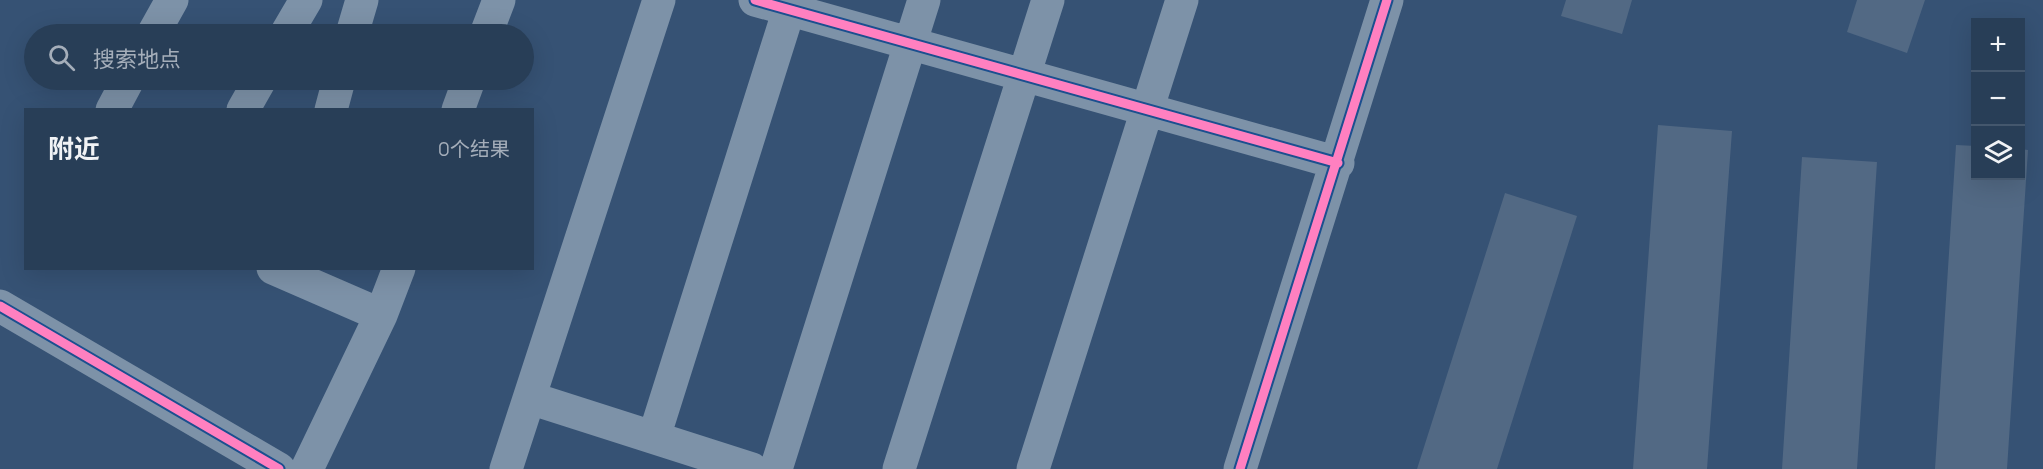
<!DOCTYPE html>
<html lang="zh">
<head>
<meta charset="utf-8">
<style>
	body { margin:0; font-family:Manrope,"Noto Sans SC",sans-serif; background:#344961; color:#f1f3f6 }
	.controls { position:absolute; right:18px; top:18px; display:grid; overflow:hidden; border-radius:0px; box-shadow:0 6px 24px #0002 }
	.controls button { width:54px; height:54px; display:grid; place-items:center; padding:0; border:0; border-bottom:2px solid #44576d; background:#283e57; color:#f1f3f6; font:30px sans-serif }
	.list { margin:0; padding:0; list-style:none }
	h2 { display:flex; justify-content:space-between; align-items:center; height:78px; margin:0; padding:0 24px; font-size:26px }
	h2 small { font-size:20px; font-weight:400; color:#a5aeba }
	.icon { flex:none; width:33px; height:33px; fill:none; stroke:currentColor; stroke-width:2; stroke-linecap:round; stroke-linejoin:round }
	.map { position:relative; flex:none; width:2043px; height:469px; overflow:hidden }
	.search { position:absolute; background:#283e57; box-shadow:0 6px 24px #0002; left:24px; top:24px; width:510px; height:66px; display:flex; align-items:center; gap:15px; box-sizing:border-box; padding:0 21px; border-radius:33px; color:#a5aeba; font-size:22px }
	.panel { position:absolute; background:#283e57; box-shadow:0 6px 24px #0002; left:24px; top:108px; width:510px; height:162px; border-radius:0px }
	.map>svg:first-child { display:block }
</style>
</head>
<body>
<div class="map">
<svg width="2043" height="469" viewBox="0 0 2043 469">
	<rect width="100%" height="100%" fill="#365274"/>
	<!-- building -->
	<path fill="#526984" d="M1566,0H1632L1622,34L1561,16Z
		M1857,0H1925L1907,53L1847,32Z
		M1658,125L1732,131L1707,469H1633Z
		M1956,145L1976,146V176H2020V149L2028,150L2007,469H1935Z
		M1802,157L1877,162L1857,469H1782Z
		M1505,193L1577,216L1497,469H1417Z"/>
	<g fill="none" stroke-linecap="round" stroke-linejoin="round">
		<!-- minor -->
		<path stroke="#7d92a8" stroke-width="33" d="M755,0L1338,163
			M153,34L172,0
			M286,34L306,0
			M352,34L362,0
			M486,34L499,0
			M112,110L128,80
			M243,110L260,80
			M331,110L339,80
			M458,110L469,80
			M273,268L381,315
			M0,306L279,469
			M530,398L752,469
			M654,437L792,0
			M307,469L381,315L399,268
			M506,469L659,0
			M776,469L924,0
			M899,469L1048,0
			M1033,469L1182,0
			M1240,469L1387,0"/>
		<defs>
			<path id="cycleway" d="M755,0L1338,163
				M0,306L279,469
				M1240,469L1387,0"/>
		</defs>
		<!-- cycleway casing -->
		<use href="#cycleway" stroke="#1b4f8f" stroke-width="13"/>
		<!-- cycleway -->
		<use href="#cycleway" stroke="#ff80c0" stroke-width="9"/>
	</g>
</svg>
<div class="controls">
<button>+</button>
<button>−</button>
<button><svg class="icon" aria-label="layers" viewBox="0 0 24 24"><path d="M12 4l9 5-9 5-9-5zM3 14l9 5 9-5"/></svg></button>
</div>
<div class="search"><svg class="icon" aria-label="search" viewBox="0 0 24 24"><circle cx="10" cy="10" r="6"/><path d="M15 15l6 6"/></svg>搜索地点</div>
<section class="panel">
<h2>附近<small>0个结果</small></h2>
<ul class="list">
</ul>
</section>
</div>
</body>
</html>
